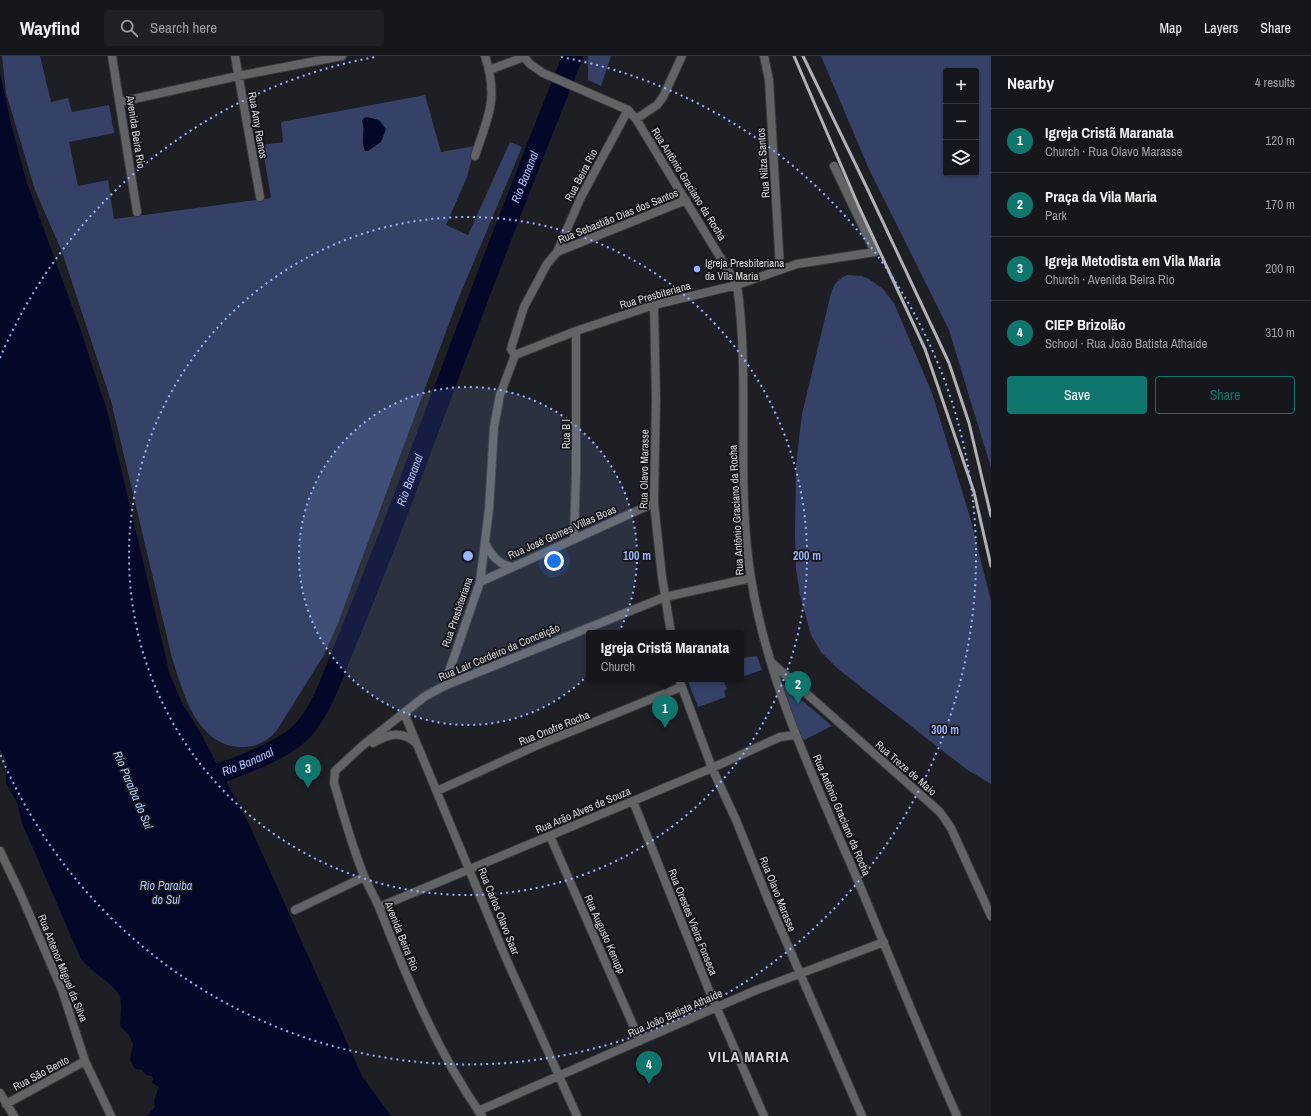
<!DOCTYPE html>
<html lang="en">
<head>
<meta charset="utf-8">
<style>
	body { margin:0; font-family:"Archivo Narrow",sans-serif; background:#1f2025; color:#f1f3f6 }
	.controls { position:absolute; right:12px; top:12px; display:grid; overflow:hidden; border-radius:4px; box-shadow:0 1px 3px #0004 }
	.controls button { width:36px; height:36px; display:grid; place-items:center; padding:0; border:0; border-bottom:1px solid #35363b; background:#16171c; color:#f1f3f6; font:20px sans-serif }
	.you { position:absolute; left:554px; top:505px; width:14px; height:14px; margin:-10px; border:3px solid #fff; border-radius:50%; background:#1a73e8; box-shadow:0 0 0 6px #1a73e833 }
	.badge { display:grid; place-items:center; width:26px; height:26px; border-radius:50%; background:#0f766e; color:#fff; font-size:13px; font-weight:700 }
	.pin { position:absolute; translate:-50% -33px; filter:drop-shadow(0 1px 2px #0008) }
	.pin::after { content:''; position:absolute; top:21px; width:14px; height:12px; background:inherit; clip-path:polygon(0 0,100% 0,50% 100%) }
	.popup { position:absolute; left:586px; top:574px; width:158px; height:52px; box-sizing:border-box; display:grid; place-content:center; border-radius:4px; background:#16171c; filter:drop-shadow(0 1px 3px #0005); font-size:13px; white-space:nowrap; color:#9e9fa3 }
	.popup b { font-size:15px; color:#f1f3f6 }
	.popup::after { content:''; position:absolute; left:50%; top:100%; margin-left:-8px; border:8px solid transparent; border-top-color:#16171c }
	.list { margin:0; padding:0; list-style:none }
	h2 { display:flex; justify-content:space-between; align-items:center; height:52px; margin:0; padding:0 16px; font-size:17px }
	h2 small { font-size:13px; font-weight:400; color:#9e9fa3 }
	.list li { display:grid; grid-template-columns:26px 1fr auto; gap:12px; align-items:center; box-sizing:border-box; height:64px; padding:0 16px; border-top:1px solid #35363b }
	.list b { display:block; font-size:15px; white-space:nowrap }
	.list p { margin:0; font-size:13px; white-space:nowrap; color:#9e9fa3 }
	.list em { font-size:13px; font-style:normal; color:#9e9fa3 }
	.actions { display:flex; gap:8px; padding:12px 16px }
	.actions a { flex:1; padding:9px 0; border:1px solid #0f766e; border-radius:4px; text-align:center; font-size:14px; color:#0f766e }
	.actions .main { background:#0f766e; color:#fff }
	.icon { flex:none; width:22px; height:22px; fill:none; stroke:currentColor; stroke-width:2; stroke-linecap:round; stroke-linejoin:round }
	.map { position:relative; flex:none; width:991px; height:1060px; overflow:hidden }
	header { display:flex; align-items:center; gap:24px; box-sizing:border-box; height:56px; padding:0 20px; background:#16171c; border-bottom:1px solid #35363b }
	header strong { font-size:19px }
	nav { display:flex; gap:22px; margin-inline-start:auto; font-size:14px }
	.search { width:280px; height:36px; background:#1f2025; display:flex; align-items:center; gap:10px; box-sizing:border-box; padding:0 14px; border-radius:4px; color:#9e9fa3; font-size:15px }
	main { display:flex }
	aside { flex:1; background:#16171c }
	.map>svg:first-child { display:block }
</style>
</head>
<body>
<header>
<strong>Wayfind</strong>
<div class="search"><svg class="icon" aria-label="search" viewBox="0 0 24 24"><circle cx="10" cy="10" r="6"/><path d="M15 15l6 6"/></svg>Search here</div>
<nav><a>Map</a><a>Layers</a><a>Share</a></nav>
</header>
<main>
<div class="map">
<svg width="991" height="1060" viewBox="0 0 991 1060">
	<rect width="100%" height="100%" fill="#1d1f25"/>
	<!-- green -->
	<path fill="#354166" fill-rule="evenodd" d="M2,0H40L51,46L68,42L72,56L109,49L114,77L69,86L78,130L108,124L114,163L271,142L262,89L283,86L281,66L425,39L441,96L475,90L467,121L446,169L468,179L510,86L522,91L457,246L338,567L324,599L277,674C267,686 255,692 239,691C196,688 183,636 172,602L111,345L62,196L35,134L6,37Z
		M588,0H611L601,30L588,24Z
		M821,0H991V412L949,274L868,111ZM946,15H976V117H946Z
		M847,219L862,220L869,223L883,233L894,247L932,337L970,461L991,545V728L966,713L838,613L821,596L811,579L800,539L796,513L795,479L796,411L799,382L802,358L830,241C833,230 836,224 847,219Z
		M757,600L762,614L741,621V602Z
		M687,623H734L724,626L727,633L724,635L726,641L698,651Z
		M782,627L832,670L802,685Z"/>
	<!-- water -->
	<path fill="#040728" d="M0,16L11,68L27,127L80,272L108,358L170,619L182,647L200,676L248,766L362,1020L391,1060H147L155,1051L154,1045L159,1031L152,1027L153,1023L152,1020L146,1019L142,1014L135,1013L130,1004L133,988L129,979L120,970C120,961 122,950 120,941C117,930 90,915 81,903L22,767L17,746L6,727V704L0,693Z
		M367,61L379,64L386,73L381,86L368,95H365C360,85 366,75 362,65L364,62Z"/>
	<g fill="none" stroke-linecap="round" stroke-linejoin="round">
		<!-- river -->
		<path stroke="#040728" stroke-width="20" id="s1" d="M196,725C225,716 283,696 303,674C324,650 334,616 346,587C365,541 383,495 401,448C457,298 513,148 573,0"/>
		<defs>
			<path id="minor" d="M112,0L137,156
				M235,0L260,141
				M764,0L769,24L780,213
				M489,14L524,1
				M120,46L238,20L342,0
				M636,63L657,49L663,41L682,0
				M475,100C488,60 499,43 485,0
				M557,196L686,144
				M654,249L656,343L654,447L662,521L671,577
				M515,299L511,293L512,289L524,251L547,208L557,196L581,141L628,54L636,63L737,229C751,326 735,425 751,522C767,624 814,723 855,818C889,899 921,980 957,1060
				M574,482L576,417V275
				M485,487C491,499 499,509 512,511
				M480,526L654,447
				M772,607L940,756L951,772L991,860
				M679,623L712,712L736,764L769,846L862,1060
				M444,630L480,526L489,453L494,371L500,339L515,299L576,275L654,249L737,229L797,208L875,196L834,110
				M404,657L505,900L577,1060
				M373,687C388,678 402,674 416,687
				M437,735L540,688L681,631
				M633,745L708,932L764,1060
				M550,780L640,985
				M0,795L21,839L62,934L85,1005L111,1060
				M379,851L712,712L780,681L795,679
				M295,854L364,821
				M0,1037L14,1060
				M6,1048L85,1005
				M478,1055L754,935L884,886
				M482,1060C438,997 409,927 381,856C376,843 369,832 364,820C352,790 343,758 334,727L335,715L362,690L424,641L444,630L665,541L751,522"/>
			<path id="tertiary" d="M523,0L530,8L543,17L628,54"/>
		</defs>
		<!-- minor casing -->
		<use href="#minor" stroke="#37393f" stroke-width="10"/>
		<!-- tertiary casing -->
		<use href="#tertiary" stroke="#37393f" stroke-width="10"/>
		<!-- minor -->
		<use href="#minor" stroke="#626366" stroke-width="8"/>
		<!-- tertiary -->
		<use href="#tertiary" stroke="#626366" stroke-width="8"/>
		<!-- rail -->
		<path stroke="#b1b2b6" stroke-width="3" d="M794,0L859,151L925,293L974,436L991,510
			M803,0L866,130L949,307L969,367L991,460"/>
	</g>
	<!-- distance rings -->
	<circle cx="468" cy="500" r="169" fill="#9cb4fd" fill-opacity=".12"/>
	<g fill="none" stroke="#9cb4fd" stroke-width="2" stroke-dasharray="2 4">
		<circle cx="468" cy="500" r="169"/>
		<circle cx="468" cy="500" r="339"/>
		<path d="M0 302A508 508 0 0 1 375 1M561 1A508 508 0 1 1 0 698"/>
	</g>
	<!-- markers -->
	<circle fill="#9cb4fd" stroke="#14161b" stroke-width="1.5" cx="697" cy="213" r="4"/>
	<g text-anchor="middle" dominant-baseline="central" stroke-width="3.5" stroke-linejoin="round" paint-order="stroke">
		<!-- street labels -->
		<g font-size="11" fill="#d8d9dd" stroke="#14161b">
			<text transform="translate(258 69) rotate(80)">Rua Amy Ramos</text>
			<text transform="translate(136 76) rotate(81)">Avenida Beira Rio</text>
			<text transform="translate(763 107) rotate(-94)">Rua Nilza Santos</text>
			<text transform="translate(581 119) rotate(-62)">Rua Beira Rio</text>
			<text transform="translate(689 128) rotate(58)">Rua Antônio Graciano da Rocha</text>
			<text transform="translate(618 160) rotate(-22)">Rua Sebastião Dias dos Santos</text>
			<text transform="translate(655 239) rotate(-16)">Rua Presbiteriana</text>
			<text transform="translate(566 378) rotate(-90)">Rua B I</text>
			<text transform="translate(644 413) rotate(-89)">Rua Olavo Marasse</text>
			<text transform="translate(736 454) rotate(-93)">Rua Antônio Graciano da Rocha</text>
			<text transform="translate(562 476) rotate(-24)">Rua José Gomes Villas Boas</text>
			<text transform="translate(457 556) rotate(-71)">Rua Presbiteriana</text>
			<text transform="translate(499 596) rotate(-23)">Rua Lair Cordeiro da Conceição</text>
			<text transform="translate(554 672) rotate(-22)">Rua Onofre Rocha</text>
			<text transform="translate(906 712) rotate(41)">Rua Treze de Maio</text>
			<text transform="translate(583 754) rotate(-23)">Rua Arão Alves de Souza</text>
			<text transform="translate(842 759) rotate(67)">Rua Antônio Graciano da Rocha</text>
			<text transform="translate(778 838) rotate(68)">Rua Olavo Marasse</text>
			<text transform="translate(499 855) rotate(68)">Rua Carlos Olavo Saar</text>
			<text transform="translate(693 866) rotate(68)">Rua Orestes Vieira Fonseca</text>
			<text transform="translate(605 878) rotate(66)">Rua Augusto Kenupp</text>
			<text transform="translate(402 880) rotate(68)">Avenida Beira Rio</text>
			<text transform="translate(63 912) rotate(68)">Rua Antenor Miguel da Silva</text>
			<text transform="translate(675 957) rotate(-24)">Rua João Batista Athaíde</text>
			<text transform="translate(41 1017) rotate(-28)">Rua São Bento</text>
		</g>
		<!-- poi labels -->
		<g font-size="11" fill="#d8d9dd" stroke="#14161b" text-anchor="start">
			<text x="705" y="207">Igreja Presbiteriana<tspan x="705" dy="13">da Vila Maria</tspan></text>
		</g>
		<!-- water labels -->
		<g font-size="12" font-style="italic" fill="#b5c7fe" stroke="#14161b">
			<text stroke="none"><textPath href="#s1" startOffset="716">Rio Bananal</textPath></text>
			<text stroke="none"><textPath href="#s1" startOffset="392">Rio Bananal</textPath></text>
			<text stroke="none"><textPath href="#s1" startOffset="55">Rio Bananal</textPath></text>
			<text transform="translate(133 734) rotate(67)">Rio Paraíba do Sul</text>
			<text x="166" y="830">Rio Paraiba<tspan x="166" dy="14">do Sul</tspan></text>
		</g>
		<!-- district labels -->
		<g font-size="15" font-weight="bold" letter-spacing="1" fill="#d8d9dd" stroke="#14161b">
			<text x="749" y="1000">VILA MARIA</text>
		</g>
	</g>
	<circle cx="468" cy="500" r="6" fill="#9cb4fd" stroke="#14161b" stroke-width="2"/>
	<g font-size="12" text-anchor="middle" font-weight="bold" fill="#9cb4fd" stroke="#14161b" stroke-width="3.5" stroke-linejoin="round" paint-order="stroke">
		<text x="637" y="504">100 m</text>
		<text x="807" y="504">200 m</text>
		<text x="945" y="678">300 m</text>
	</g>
</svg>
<div class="controls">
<button>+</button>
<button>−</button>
<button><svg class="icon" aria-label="layers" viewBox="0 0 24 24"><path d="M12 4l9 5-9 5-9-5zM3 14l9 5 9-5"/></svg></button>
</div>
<div class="you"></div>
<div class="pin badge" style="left:665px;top:672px">1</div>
<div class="popup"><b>Igreja Cristã Maranata</b>Church</div>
<div class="pin badge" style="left:798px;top:648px">2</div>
<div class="pin badge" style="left:308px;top:732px">3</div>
<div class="pin badge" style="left:649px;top:1028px">4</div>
</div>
<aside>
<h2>Nearby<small>4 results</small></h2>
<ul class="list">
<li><span class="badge">1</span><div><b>Igreja Cristã Maranata</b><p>Church · Rua Olavo Marasse</p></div><em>120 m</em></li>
<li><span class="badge">2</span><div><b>Praça da Vila Maria</b><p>Park</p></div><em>170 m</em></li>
<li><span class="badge">3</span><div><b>Igreja Metodista em Vila Maria</b><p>Church · Avenida Beira Rio</p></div><em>200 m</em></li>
<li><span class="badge">4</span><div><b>CIEP Brizolão</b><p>School · Rua João Batista Athaíde</p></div><em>310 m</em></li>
</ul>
<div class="actions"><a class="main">Save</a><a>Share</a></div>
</aside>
</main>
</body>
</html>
